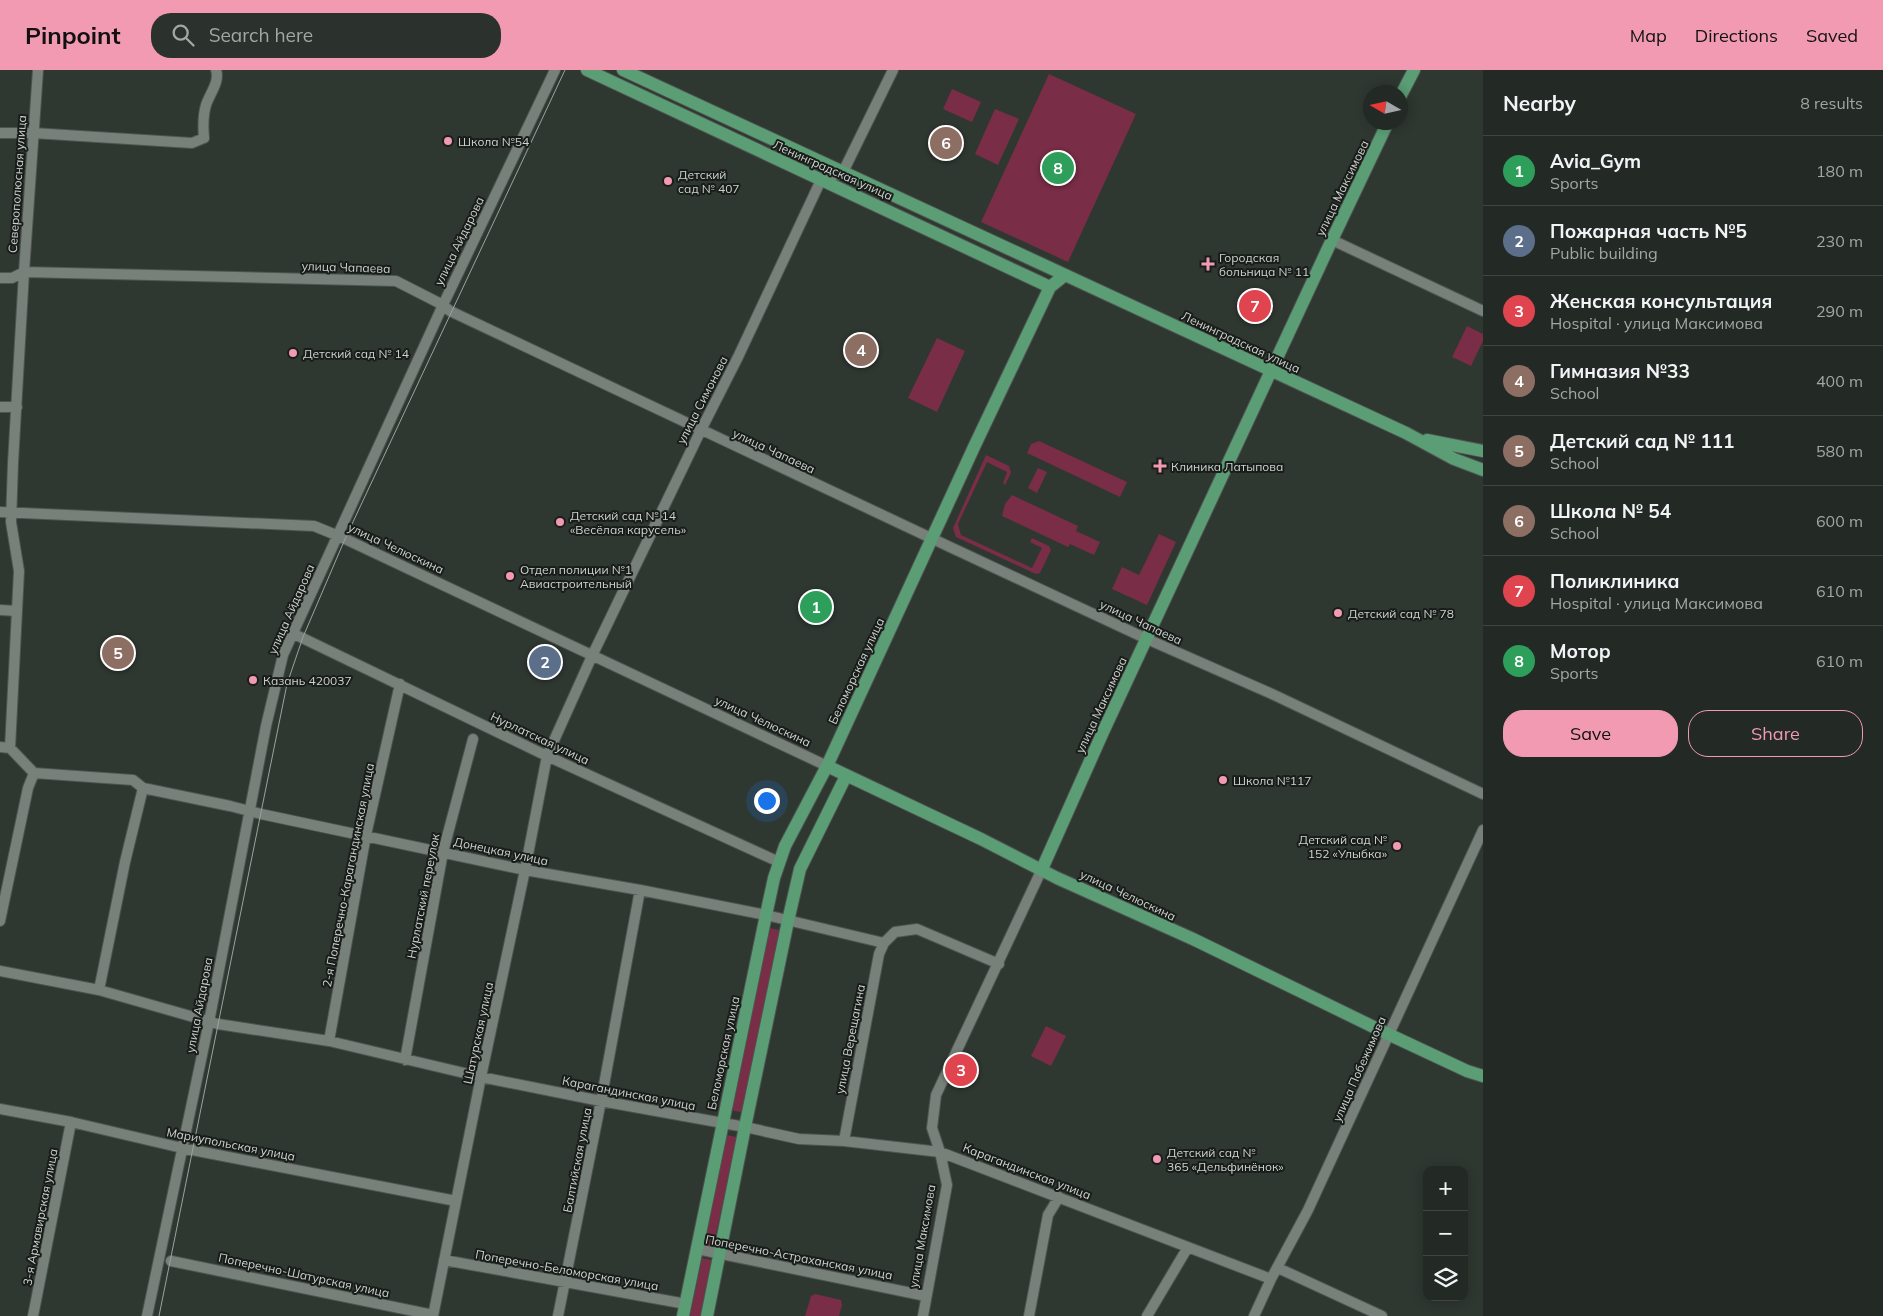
<!DOCTYPE html>
<html lang="en">
<head>
<meta charset="utf-8">
<style>
	body { margin:0; font-family:Mulish,sans-serif; background:#2b312d; color:#f1f3f6 }
	.controls { position:absolute; right:15px; bottom:15px; display:grid; overflow:hidden; border-radius:10px; box-shadow:0 2px 12px #0003 }
	.controls button { width:45px; height:45px; display:grid; place-items:center; padding:0; border:0; border-bottom:1px solid #404542; background:#232925; color:#f1f3f6; font:25px sans-serif }
	.compass { position:absolute; left:1363px; top:15px; width:45px; height:45px; border-radius:50%; background:#232925; box-shadow:0 2px 12px #0003; rotate:279deg }
	.you { position:absolute; left:766px; top:730px; width:18px; height:18px; margin:-12px; border:4px solid #fff; border-radius:50%; background:#1a73e8; box-shadow:0 0 0 8px #1a73e833 }
	.badge { display:grid; place-items:center; width:32px; height:32px; border-radius:50%; background:#f19ab1; color:#fff; font-size:16px; font-weight:700 }
	.pin { position:absolute; translate:-50% -50%; border:2px solid #fff; box-shadow:0 1px 5px #0006 }
	.list { margin:0; padding:0; list-style:none }
	h2 { display:flex; justify-content:space-between; align-items:center; height:65px; margin:0; padding:0 20px; font-size:21px }
	h2 small { font-size:16px; font-weight:400; color:#a3a6a7 }
	.list li { display:grid; grid-template-columns:32px 1fr auto; gap:15px; align-items:center; box-sizing:border-box; height:70px; padding:0 20px; border-top:1px solid #404542 }
	.list b { display:block; font-size:19px; white-space:nowrap }
	.list p { margin:0; font-size:16px; white-space:nowrap; color:#a3a6a7 }
	.list em { font-size:16px; font-style:normal; color:#a3a6a7 }
	.actions { display:flex; gap:10px; padding:15px 20px }
	.actions a { flex:1; padding:11px 0; border:1px solid #f19ab1; border-radius:20px; text-align:center; font-size:18px; color:#f19ab1 }
	.actions .main { background:#f19ab1; color:#111 }
	.icon { flex:none; width:28px; height:28px; fill:none; stroke:currentColor; stroke-width:2; stroke-linecap:round; stroke-linejoin:round }
	.map { position:relative; flex:none; width:1483px; height:1246px; overflow:hidden }
	header { display:flex; align-items:center; gap:30px; box-sizing:border-box; height:70px; padding:0 25px; background:#f19ab1; color:#111 }
	header strong { font-size:24px }
	nav { display:flex; gap:28px; margin-inline-start:auto; font-size:18px }
	.search { width:350px; height:45px; background:#2b312d; display:flex; align-items:center; gap:12px; box-sizing:border-box; padding:0 18px; border-radius:20px; color:#a3a6a7; font-size:19px }
	main { display:flex }
	aside { flex:1; background:#232925 }
	.map>svg:first-child { display:block }
</style>
</head>
<body>
<header>
<strong>Pinpoint</strong>
<div class="search"><svg class="icon" aria-label="search" viewBox="0 0 24 24"><circle cx="10" cy="10" r="6"/><path d="M15 15l6 6"/></svg>Search here</div>
<nav><a>Map</a><a>Directions</a><a>Saved</a></nav>
</header>
<main>
<div class="map">
<svg width="1483" height="1246" viewBox="0 0 1483 1246">
	<rect width="100%" height="100%" fill="#2f3731"/>
	<!-- green -->
	<path fill="#792d46" d="M1049,4L1136,44L1068,192L981,152Z
		M952,19L981,32L972,52L943,39Z
		M995,39L1019,49L998,95L975,84Z
		M1467,256L1483,264V271L1471,296L1452,287Z
		M937,268L965,281L937,342L908,328Z
		M1039,371L1127,412L1120,427L1027,383L1031,374Z
		M986,385L1009,396L1011,403L1005,415L1003,413L1007,402L987,392L958,454L961,465L1032,498L1042,478L1030,472L1032,468L1049,476L1051,480L1040,503L1036,504L956,467L953,458Z
		M1038,398L1047,402L1037,423L1028,418Z
		M1012,425L1078,456L1076,461L1100,472L1094,485L1070,474L1068,477L1002,446L1005,434Z
		M1159,464L1176,472L1147,535L1112,519L1122,497L1139,505Z
		M769,858L780,860L744,1040L741,1042L734,1041L732,1037Z
		M1046,956L1066,966L1051,996L1031,986Z
		M726,1065L737,1067L713,1178L703,1176Z
		M702,1188L712,1190L701,1246H690Z
		M815,1224L841,1230L842,1235L839,1246H805L811,1226Z"/>
	<g fill="none" stroke-linecap="round" stroke-linejoin="round">
		<defs>
			<path id="minor" d="M0,63H33L192,73L204,68C203,57 203,45 206,35C210,23 220,12 216,0
				M1332,170L1483,241
				M0,208H12L24,202L396,211L443,235L450,241L950,477L1147,569L1272,624L1483,724
				M0,337H17
				M0,442L314,456L341,467L827,696
				M0,540L17,541
				M292,563L547,686L779,792
				M0,677L10,678L34,703L133,710L143,718L230,736L261,744L525,800L640,820L766,845L884,873L895,862L917,859L999,894
				M10,678L19,501L11,452L13,393L24,202L38,0
				M0,851L28,718L34,703
				M0,901L99,920L218,954L329,971L481,1007L601,1031L745,1057L799,1069L844,1071L940,1082L1271,1209
				M99,920L125,792L143,718
				M329,971L366,765L400,614
				M405,990L443,782L473,669
				M0,1039L71,1052L182,1078L456,1131
				M844,1071L879,884L884,873
				M697,1179L926,1226
				M444,1190L686,1234
				M171,1191L433,1245
				M1278,1198L1382,1246
				M33,1246L71,1052
				M147,1246L209,952L266,656L283,585L443,235L555,0
				M433,1246L481,1007L525,800L547,686L592,586L701,360L738,287L821,110L843,102L893,0
				M558,1246L601,1031L640,820
				M923,1246L947,1115L940,1082L932,1058L936,1025L1042,799
				M1029,1246L1048,1145L1059,1127
				M1147,1246L1188,1177
				M1254,1246L1271,1209L1308,1140L1483,760"/>
			<path id="major" d="M587,0L1050,217
				M623,0L1406,363L1454,389L1483,400
				M1400,27L1414,0
				M1427,370L1483,381
				M827,696L981,769L1057,808L1193,869L1388,964L1467,1001L1483,1006
				M1042,799L1103,662L1330,174L1388,52
				M683,1246L766,845L774,808L785,776L827,696L974,377L1050,217L1065,205
				M707,1246L745,1057L788,851L800,799L846,706"/>
		</defs>
		<!-- minor casing -->
		<use href="#minor" stroke="#4e5450" stroke-width="12"/>
		<!-- major casing -->
		<use href="#major" stroke="#4e5450" stroke-width="14"/>
		<!-- minor -->
		<use href="#minor" stroke="#778079" stroke-width="10"/>
		<!-- major -->
		<use href="#major" stroke="#5b9e75" stroke-width="12"/>
		<!-- tram -->
		<path stroke="#9da39f" stroke-width="1" d="M159,1246L287,614L303,567L345,469L565,0"/>
	</g>
	<!-- markers -->
	<g fill="#f19ab1" stroke="#191d1a" stroke-width="2">
		<circle cx="448" cy="71" r="5"/>
		<circle cx="668" cy="111" r="5"/>
		<path d="M1205.5 186.5h5v5h5v5h-5v5h-5v-5h-5v-5h5z"/>
		<circle cx="293" cy="283" r="5"/>
		<path d="M1157.5 388.5h5v5h5v5h-5v5h-5v-5h-5v-5h5z"/>
		<circle cx="560" cy="452" r="5"/>
		<circle cx="510" cy="506" r="5"/>
		<circle cx="1338" cy="543" r="5"/>
		<circle cx="253" cy="610" r="5"/>
		<circle cx="1223" cy="710" r="5"/>
		<circle cx="1397" cy="776" r="5"/>
		<circle cx="1157" cy="1089" r="5"/>
	</g>
	<g text-anchor="middle" dominant-baseline="central" stroke-width="4" stroke-linejoin="round" paint-order="stroke">
		<!-- poi labels -->
		<g font-size="12" fill="#ced3d0" stroke="#191d1a" text-anchor="start">
			<text x="458" y="71">Школа №54</text>
			<text x="678" y="104">Детский<tspan x="678" dy="14">сад № 407</tspan></text>
			<text x="1219" y="187">Городская<tspan x="1219" dy="14">больница № 11</tspan></text>
			<text x="303" y="283">Детский сад № 14</text>
			<text x="1171" y="396">Клиника Латыпова</text>
			<text x="570" y="445">Детский сад № 14<tspan x="570" dy="14">«Весёлая карусель»</tspan></text>
			<text x="520" y="499">Отдел полиции №1<tspan x="520" dy="14">Авиастроительный</tspan></text>
			<text x="1348" y="543">Детский сад № 78</text>
			<text x="263" y="610">Казань 420037</text>
			<text x="1233" y="710">Школа №117</text>
			<text x="1387" y="769" text-anchor="end">Детский сад №<tspan x="1387" dy="14">152 «Улыбка»</tspan></text>
			<text x="1167" y="1082">Детский сад №<tspan x="1167" dy="14">365 «Дельфинёнок»</tspan></text>
		</g>
		<!-- street labels -->
		<g font-size="12" fill="#ced3d0" stroke="#191d1a">
			<text transform="translate(833 100) rotate(24)">Ленинградская улица</text>
			<text transform="translate(17 114) rotate(-86)">Северополюсная улица</text>
			<text transform="translate(1342 118) rotate(-64)">улица Максимова</text>
			<text transform="translate(459 171) rotate(-64)">улица Айдарова</text>
			<text transform="translate(346 197) rotate(2)">улица Чапаева</text>
			<text transform="translate(1241 272) rotate(25)">Ленинградская улица</text>
			<text transform="translate(702 330) rotate(-63)">улица Симонова</text>
			<text transform="translate(774 381) rotate(25)">улица Чапаева</text>
			<text transform="translate(396 478) rotate(25)">улица Челюскина</text>
			<text transform="translate(291 539) rotate(-66)">улица Айдарова</text>
			<text transform="translate(1141 552) rotate(25)">улица Чапаева</text>
			<text transform="translate(856 601) rotate(-65)">Беломорская улица</text>
			<text transform="translate(1101 635) rotate(-65)">улица Максимова</text>
			<text transform="translate(763 651) rotate(25)">улица Челюскина</text>
			<text transform="translate(540 668) rotate(25)">Нурлатская улица</text>
			<text transform="translate(501 781) rotate(12)">Донецкая улица</text>
			<text transform="translate(348 805) rotate(-79)">2-я Поперечно-Карагандинская улица</text>
			<text transform="translate(1128 825) rotate(25)">улица Челюскина</text>
			<text transform="translate(423 826) rotate(-79)">Нурлатский переулок</text>
			<text transform="translate(199 935) rotate(-79)">улица Айдарова</text>
			<text transform="translate(478 963) rotate(-78)">Шатурская улица</text>
			<text transform="translate(850 969) rotate(-79)">улица Верещагина</text>
			<text transform="translate(723 983) rotate(-78)">Беломорская улица</text>
			<text transform="translate(1359 999) rotate(-66)">улица Побежимова</text>
			<text transform="translate(629 1023) rotate(11)">Карагандинская улица</text>
			<text transform="translate(231 1074) rotate(11)">Мариупольская улица</text>
			<text transform="translate(577 1090) rotate(-79)">Балтийская улица</text>
			<text transform="translate(1027 1101) rotate(21)">Карагандинская улица</text>
			<text transform="translate(40 1147) rotate(-79)">3-я Армавирская улица</text>
			<text transform="translate(922 1166) rotate(-80)">улица Максимова</text>
			<text transform="translate(799 1187) rotate(11)">Поперечно-Астраханская улица</text>
			<text transform="translate(567 1200) rotate(10)">Поперечно-Беломорская улица</text>
			<text transform="translate(304 1205) rotate(12)">Поперечно-Шатурская улица</text>
		</g>
	</g>
</svg>
<div class="controls">
<button>+</button>
<button>−</button>
<button><svg class="icon" aria-label="layers" viewBox="0 0 24 24"><path d="M12 4l9 5-9 5-9-5zM3 14l9 5 9-5"/></svg></button>
</div>
<svg class="compass" viewBox="-18 -18 36 36"><path d="M0-13l5 13h-10z" fill="#e53935"/><path d="M0 13l5-13h-10z" fill="#a3a6a7"/></svg>
<div class="you"></div>
<div class="pin badge" style="left:816px;top:537px;background:#2e9e5b">1</div>
<div class="pin badge" style="left:545px;top:592px;background:#5c6f8a">2</div>
<div class="pin badge" style="left:961px;top:1000px;background:#e0444e">3</div>
<div class="pin badge" style="left:861px;top:280px;background:#8d6e63">4</div>
<div class="pin badge" style="left:118px;top:583px;background:#8d6e63">5</div>
<div class="pin badge" style="left:946px;top:73px;background:#8d6e63">6</div>
<div class="pin badge" style="left:1255px;top:236px;background:#e0444e">7</div>
<div class="pin badge" style="left:1058px;top:98px;background:#2e9e5b">8</div>
</div>
<aside>
<h2>Nearby<small>8 results</small></h2>
<ul class="list">
<li><span class="badge" style="background:#2e9e5b">1</span><div><b>Avia_Gym</b><p>Sports</p></div><em>180 m</em></li>
<li><span class="badge" style="background:#5c6f8a">2</span><div><b>Пожарная часть №5</b><p>Public building</p></div><em>230 m</em></li>
<li><span class="badge" style="background:#e0444e">3</span><div><b>Женская консультация</b><p>Hospital · улица Максимова</p></div><em>290 m</em></li>
<li><span class="badge" style="background:#8d6e63">4</span><div><b>Гимназия №33</b><p>School</p></div><em>400 m</em></li>
<li><span class="badge" style="background:#8d6e63">5</span><div><b>Детский сад № 111</b><p>School</p></div><em>580 m</em></li>
<li><span class="badge" style="background:#8d6e63">6</span><div><b>Школа № 54</b><p>School</p></div><em>600 m</em></li>
<li><span class="badge" style="background:#e0444e">7</span><div><b>Поликлиника</b><p>Hospital · улица Максимова</p></div><em>610 m</em></li>
<li><span class="badge" style="background:#2e9e5b">8</span><div><b>Мотор</b><p>Sports</p></div><em>610 m</em></li>
</ul>
<div class="actions"><a class="main">Save</a><a>Share</a></div>
</aside>
</main>
</body>
</html>
